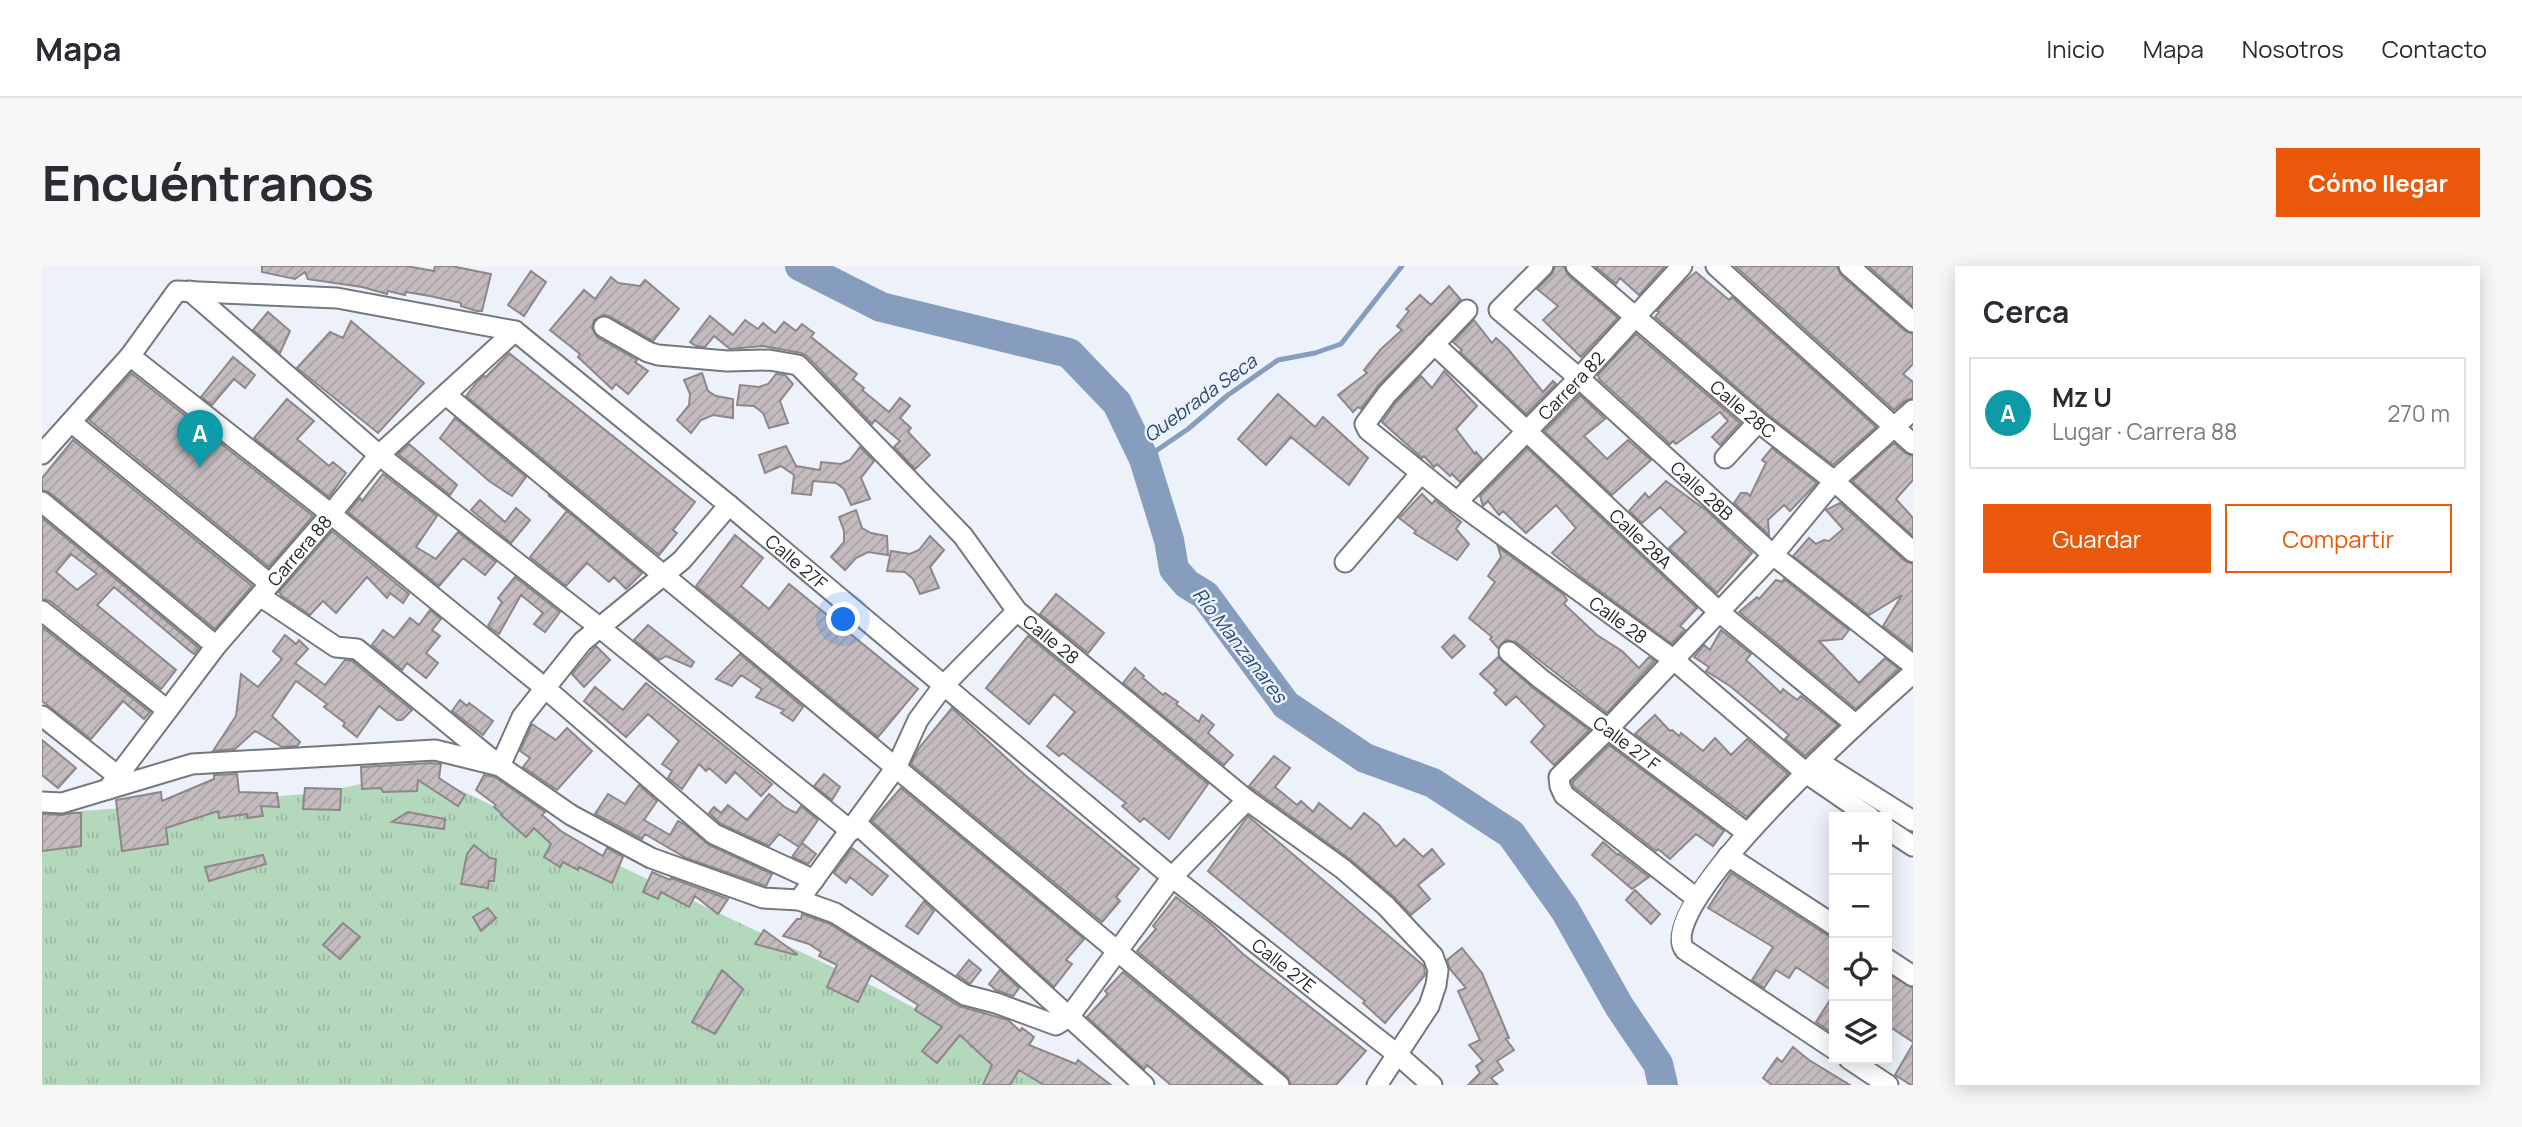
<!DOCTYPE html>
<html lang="es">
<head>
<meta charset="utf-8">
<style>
	body { margin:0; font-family:Manrope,sans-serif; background:#f7f7f7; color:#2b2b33 }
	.controls { position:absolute; right:21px; bottom:21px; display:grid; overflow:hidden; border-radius:0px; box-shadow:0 4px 18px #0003 }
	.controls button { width:63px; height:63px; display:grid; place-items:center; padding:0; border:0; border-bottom:2px solid #e1e1e2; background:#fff; color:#2b2b33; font:35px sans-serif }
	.you { position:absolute; left:802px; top:354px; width:24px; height:24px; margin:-18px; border:5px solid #fff; border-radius:50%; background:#1a73e8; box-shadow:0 0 0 10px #1a73e833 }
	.badge { display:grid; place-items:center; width:46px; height:46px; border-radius:50%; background:#ea580c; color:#fff; font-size:23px; font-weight:700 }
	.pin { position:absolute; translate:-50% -58px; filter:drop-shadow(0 2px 4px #0008) }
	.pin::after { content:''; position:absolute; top:37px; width:24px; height:21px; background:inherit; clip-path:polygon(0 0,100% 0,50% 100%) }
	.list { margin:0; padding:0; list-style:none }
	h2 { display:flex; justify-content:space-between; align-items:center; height:91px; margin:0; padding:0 28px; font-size:30px }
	h2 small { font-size:23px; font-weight:400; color:#7c7c81 }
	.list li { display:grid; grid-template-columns:46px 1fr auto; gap:21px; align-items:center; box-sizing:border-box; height:112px; margin:0 14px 14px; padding:0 14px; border:2px solid #e1e1e2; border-radius:0px }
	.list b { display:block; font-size:26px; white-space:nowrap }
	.list p { margin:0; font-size:23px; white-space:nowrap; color:#7c7c81 }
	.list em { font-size:23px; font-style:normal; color:#7c7c81 }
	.actions { display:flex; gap:14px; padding:21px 28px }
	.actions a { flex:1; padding:16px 0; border:2px solid #ea580c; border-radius:0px; text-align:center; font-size:24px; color:#ea580c }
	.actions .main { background:#ea580c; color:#fff }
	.icon { flex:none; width:38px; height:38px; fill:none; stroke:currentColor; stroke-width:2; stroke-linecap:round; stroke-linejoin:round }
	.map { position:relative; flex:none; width:1871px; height:819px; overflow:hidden; border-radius:0px }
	header { display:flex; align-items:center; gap:42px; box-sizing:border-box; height:98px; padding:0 35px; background:#fff; border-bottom:2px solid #e1e1e2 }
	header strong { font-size:33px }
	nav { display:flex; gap:38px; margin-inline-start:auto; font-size:24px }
	.intro { display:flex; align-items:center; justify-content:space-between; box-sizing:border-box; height:168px; padding:0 42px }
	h1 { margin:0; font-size:49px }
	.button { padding:18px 32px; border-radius:0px; background:#ea580c; color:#fff; font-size:24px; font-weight:700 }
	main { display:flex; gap:42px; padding:0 42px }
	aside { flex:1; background:#fff; border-radius:0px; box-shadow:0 4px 18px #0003 }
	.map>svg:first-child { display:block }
</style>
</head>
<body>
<header>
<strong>Mapa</strong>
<nav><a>Inicio</a><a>Mapa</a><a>Nosotros</a><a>Contacto</a></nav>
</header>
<div class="intro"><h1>Encuéntranos</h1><a class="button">Cómo llegar</a></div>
<main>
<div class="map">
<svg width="1871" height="819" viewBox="0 0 1871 819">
	<defs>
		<pattern id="grass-tufts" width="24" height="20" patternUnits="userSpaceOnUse" patternTransform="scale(1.75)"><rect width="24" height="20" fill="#b4d8bc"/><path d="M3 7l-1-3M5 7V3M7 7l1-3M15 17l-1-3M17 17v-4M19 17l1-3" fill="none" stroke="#9bb9a2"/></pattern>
		<pattern id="building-hatch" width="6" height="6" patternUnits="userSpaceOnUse" patternTransform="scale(1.75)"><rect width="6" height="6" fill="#c4bbbf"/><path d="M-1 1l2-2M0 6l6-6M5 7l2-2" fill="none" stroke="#a8a1a4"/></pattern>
	</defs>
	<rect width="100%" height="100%" fill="#edf2fa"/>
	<!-- grass -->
	<path fill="url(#grass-tufts)" d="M378,505L839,724L1013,819H0V548L277,527Z"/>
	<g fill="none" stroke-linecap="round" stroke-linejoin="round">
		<!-- stream -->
		<path stroke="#869dbe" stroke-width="5" d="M1102,193L1146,163L1186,129L1236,94L1273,87L1299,78L1360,0"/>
		<!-- river -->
		<path stroke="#869dbe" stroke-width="30" d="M758,0L839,41L1027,87L1075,137L1102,193L1127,274L1132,303L1145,318L1163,329L1244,439L1323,492L1391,517L1469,568L1523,644L1577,740L1616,798L1621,819"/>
	</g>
	<!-- building -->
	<path fill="url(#building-hatch)" stroke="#8e868a" stroke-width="2" fill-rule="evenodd" d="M220,0H364L392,5L393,0H409L449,8L440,45H434L419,40V37L388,30L364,26L363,29L346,25L345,28L320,21L266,13L263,6L253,13L220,6Z
		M1513,0H1522L1526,9L1576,52L1539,91L1501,54L1516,40L1495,23L1510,8Z
		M1553,0H1623L1597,29L1578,12L1574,18Z
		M1693,0H1795L1799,9L1863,65L1871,68V98L1861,108L1871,116V132L1863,135L1852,144Z
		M1826,0H1871V40Z
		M489,5L504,16L482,50L466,39Z
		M1654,6L1687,34L1690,31L1834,161L1791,199L1724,147L1613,51L1617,46L1615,45L1643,15Z
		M569,11L576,17L598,20L603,14L637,43L611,75L567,50L561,49L552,54L550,62L555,71L595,94L593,96L606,105L586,128L574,118L570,123L536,91L538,88L508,64L542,24L553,33Z
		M1407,20L1419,34L1336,120L1319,143L1316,141L1311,146L1296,129L1325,107L1322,104L1339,83L1360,64L1355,60L1367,45L1364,43L1378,29L1389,39Z
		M226,46L248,65L238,87L211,64Z
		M668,50L691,69L703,54L716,63L721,57L733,67L742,56L754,65L760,58L772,67L769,71L815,108L811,113L822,122L820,124L847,146L858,132L868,140L858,152L869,162L866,166L888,189L873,203L852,181L858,175L833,154L830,158L765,90L759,87L721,80L688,83L672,70L663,81L654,80L648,76Z
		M1432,54L1450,77L1454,72L1466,83L1501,126L1511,115L1514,118L1484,148L1418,86L1420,84L1411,76Z
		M309,55L382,117L336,167L255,102L288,66L301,72Z
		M1594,68L1698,157L1678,179L1670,171L1686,155L1678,146L1634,178L1631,175L1628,178L1557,113L1556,109Z
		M467,87L653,236L631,264L635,267L617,289L424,130L435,116L442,110L444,111Z
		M191,91L213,109L203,122L192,113L170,139L159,131Z
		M1402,105L1435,140L1414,163L1433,188L1434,186L1440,193L1418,216L1410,208L1408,210L1395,198L1392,201L1382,190L1380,192L1340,156L1354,136L1379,110L1390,122Z
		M89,107L271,250L227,301L47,154Z
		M660,107L666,125L674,130L691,133V152L671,149L659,154L649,167L635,154L647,139L648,128L642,114Z
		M734,108L743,109L751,118L738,135L746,157L727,162L721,147L712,140L695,139L698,119L717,121L726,118Z
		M1236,128L1273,161L1281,151L1326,192L1307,219L1249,171L1224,199L1196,173Z
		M1538,129L1563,153L1542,170L1565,193L1586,174L1609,194L1570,229L1502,165Z
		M245,133L272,155L255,173L287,200L291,196L304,207L287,231L212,172Z
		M413,152L484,211L470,230L447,215L398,172Z
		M31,174L210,320L173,363L8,227L0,224V212Z
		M1852,177L1863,187L1871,190V214L1854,233L1871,252V270L1810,215Z
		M367,178L415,219L408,229L356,188Z
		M744,180L754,200L778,204L779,196L799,198L808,194L818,181L832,195L819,212L828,233L809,239L802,223L794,217L771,215L769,229L750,227L752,209L739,200L723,207L717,189Z
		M1485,182L1655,342L1638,360L1643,364L1630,378L1539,311L1510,287L1534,262L1514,239L1484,267L1461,245L1457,249L1446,235L1441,240L1438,230Z
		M1730,182L1775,217L1748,245L1742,239L1726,254L1727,269L1692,237L1699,227H1705L1708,230L1724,197L1720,194Z
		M341,208L395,250L374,281L394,293L416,266L454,296L443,309L421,292L397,320L306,246L318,232L320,235Z
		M1624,215L1665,245L1710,287L1675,327L1627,282L1644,266L1618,241L1600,257L1587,245L1603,227L1607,232Z
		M1380,228L1390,238L1393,234L1419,256L1414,263L1427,278L1415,294L1372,267L1374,265L1357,252Z
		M506,229L600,307L584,323L572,311L567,316L545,297L524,320L488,291L525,245Z
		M438,234L463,256L474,242L488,254L469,277L429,244Z
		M1798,237L1863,295L1871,298V383L1841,360L1860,329L1827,349L1751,290L1767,272L1774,278L1782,274L1787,275L1801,263L1784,244Z
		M814,244L820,262L829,267L845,270L846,289L826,286L814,292L803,304L789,291L802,276V265L797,251Z
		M0,252L157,382L152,388L149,386L72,321L55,339L134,404L119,423L8,335L0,333ZM29,288L55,308L35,324L14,306Z
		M290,265L367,328L361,337L348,327L345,332L325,311L294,347L281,335L268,349L240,330L237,326Z
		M693,269L721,292L699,320L727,343L747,318L876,423L836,471L654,320Z
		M888,270L902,284L888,301L897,322L878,328L871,313L863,306L845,305L849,285L868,288L877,284Z
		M1456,281L1521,328L1525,334L1522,338L1555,369L1580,385L1597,402L1607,391L1613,395L1565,447L1474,376L1464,374L1456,382L1448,373L1450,371L1427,352L1453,316L1446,310L1459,291Z
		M473,311L518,346L503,366L492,358L501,347L479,329L457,368L446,360L460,336L456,332Z
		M1742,313L1807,364L1800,373L1777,375L1817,417L1843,392L1857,403L1814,443L1697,346L1715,331L1717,333L1734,314L1740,316Z
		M1014,328L1062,367L1046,387L998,348Z
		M388,344L399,353L390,364L398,370L384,387L396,397L384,412L365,397L360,404L330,379L341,364L352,372L368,352L377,359Z
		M606,359L652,396L649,401L624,390L617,394L592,374Z
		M0,361L108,446L102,453L81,435L49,473L0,435Z
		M1679,364L1709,388L1704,394L1739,427L1741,423L1755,434L1759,430L1796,459L1763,490L1743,473L1747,469L1688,420L1664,405L1667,401L1652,391L1662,379L1668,384Z
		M243,369L254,378L257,374L266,383L253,397L283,419L303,394L310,395L370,444L360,454H355L337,440L315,471L301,460L303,457L282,441L285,438L254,415L230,450L258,476L255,480L240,481L213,465L193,483L171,485L194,450L199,408L216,421L240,393L231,385Z
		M1412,369L1423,380L1410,392L1400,381Z
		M986,370L1166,518L1127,573L1102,552L1098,556L1080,540L1084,537L1021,487L1017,490L1005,480L1033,446L1012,428L987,458L944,422Z
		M554,380L568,394L542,421L530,408Z
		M698,388L761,441L751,455L739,447L742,444L714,431L720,423L699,409L690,420L674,413Z
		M1456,391L1491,422L1547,464L1512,499L1489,476L1503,460L1474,430L1464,439L1452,427L1455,424L1438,408Z
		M1093,402L1102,410L1101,412L1121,429L1123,427L1136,436L1134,438L1157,456L1160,449L1172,459L1166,467L1191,489L1182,499L1081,417Z
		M604,417L730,518L719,530L693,506L684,517L667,502L664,505L657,498L640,523L626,512L630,505L620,498L637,475L606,448L584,471L542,435L553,421L581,444Z
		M418,434L425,440L427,437L451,455L441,469L410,445Z
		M910,442L984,510L1097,603L1074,631L1078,635L1060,656L869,498L877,482Z
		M1613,449L1628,465L1630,464L1637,470L1639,467L1661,485L1673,472L1689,489L1705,473L1746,508L1705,551L1593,468Z
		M490,458L514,474L525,462L550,485L515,524L481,501L488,492L478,485Z
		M0,474L34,502L16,522L0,509Z
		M1567,479L1682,565L1671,580L1654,568L1628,593L1616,583L1614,585L1532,521L1530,516Z
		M1232,490L1248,502L1233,521L1255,539L1259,535L1271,546L1277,537L1309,563L1322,547L1337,559L1354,581L1362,573L1381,591L1390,583L1402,598L1376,619L1388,633L1369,649L1352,631L1309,594L1207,520Z
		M389,497L399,498L397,512L423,529L416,540L376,514L375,525L341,526L339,522L320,523L319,501Z
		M195,508L197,526L235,527L237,541L219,540L221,550L205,552V548L177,552L176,545L124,562L126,578L80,585L74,534L119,526L120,535L172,513V509Z
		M782,508L798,521L790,534L772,520Z
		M442,509L453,511L503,546L500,549L519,565L561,590L565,582L581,591L570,617L537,601L536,604L521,596L518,601L502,591L509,578L492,562L484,571L459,549L460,548L452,541L454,539L434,524Z
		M597,519L615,535L602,554L628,569L636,555L642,558L667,579L730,608L724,620L644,592L603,568L600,573L553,548L566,528L583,538Z
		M263,522L299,523L298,544L261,543Z
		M859,522L1042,673L1024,694L1030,698L1012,721L830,555Z
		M727,528L744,542L754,547L759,540L776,554L757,581L760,577L774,588L766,598L750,591L757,581L737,568L727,580L679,558L667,547L672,541L679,547L686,539L705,554Z
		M366,546L403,553L402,563L350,556Z
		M30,547H39V580L0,585V548L20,549Z
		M1206,550L1382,700L1383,709L1343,757L1321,737L1323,735L1166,605Z
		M1561,576L1576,589L1577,588L1607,611L1590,623L1550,589Z
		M432,579L448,592L454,593L452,615H447L446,622L419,618L425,588Z
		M810,582L846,610L830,629L808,611L804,617L792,607Z
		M221,589L224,598L167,615L163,601Z
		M610,606L628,614L629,612L686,633L676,648L653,630L647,641L619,626L616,633L601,626Z
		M1689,607L1785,669L1792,671V726L1754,701L1747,712L1734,704L1722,722L1710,714L1731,681L1666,642Z
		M1593,624L1618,648L1609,658L1584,634Z
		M1134,631L1169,658L1201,688L1324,785L1294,819H1249L1245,810L1095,685L1114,663L1111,660Z
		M882,635L892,645L876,668L864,660Z
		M446,642L454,652L439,665L431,651Z
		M760,648L788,658L917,740L966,754L978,765L980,762L992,771L987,779L1034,798L1036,794L1069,819H1002L977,804L968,819H941L950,799L918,769L895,797L880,785L900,761L873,744L876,739L829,709L816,736L785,721L795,699L777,690L779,686L767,678L741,670L755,653H759Z
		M301,657L318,671L298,693L281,679Z
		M722,664L755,688L754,689L713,678Z
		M1420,682L1440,707L1467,772L1464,773L1472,784L1455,795L1461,804L1449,812L1456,819H1426L1438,807L1434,800L1441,795L1427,779L1438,774L1416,725L1424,722L1408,703L1405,694Z
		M927,694L939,704L928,718L915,709Z
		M680,704L701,723L673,768L650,756Z
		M958,704L977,722L971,730L954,724L947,718Z
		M1081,706L1218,819H1129L1105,799L1102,803L1045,751L1066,728L1063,725Z
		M1845,707L1871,722V776L1845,759Z
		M1792,728V768L1774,756Z
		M1871,778V819H1869L1853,809Z
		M1751,781L1767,794L1808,819H1730L1721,812L1735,792L1740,796Z"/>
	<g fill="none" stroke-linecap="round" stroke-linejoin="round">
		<defs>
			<g id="minor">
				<path id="s1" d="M1501,0L1457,44L1537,112L1731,289L1871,399"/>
				<path id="s2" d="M1534,0L1716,156L1792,215L1871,286"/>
				<path d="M1674,0L1871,178"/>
				<path d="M1807,0L1871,56"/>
				<path d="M148,25L337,189L557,361L809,565"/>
				<path id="s3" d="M1425,44L1345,128L1323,158L1326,164L1415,236L1632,394L1764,507L1828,551"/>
				<path id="s4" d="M562,61L606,86L616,89L685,95L727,94L756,99L921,270L975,345L1205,534L1301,603L1344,640L1391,690L1396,704L1394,719L1387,740L1335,819"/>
				<path id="s5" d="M1392,78L1676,345L1813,458"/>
				<path d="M88,90L289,248L503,422L672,568L772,614"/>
				<path d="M404,129L1237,819"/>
				<path d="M29,156L228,318"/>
				<path id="s6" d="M0,188L88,90L135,25L295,32L473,65L687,239L1130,611L1356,789L1390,819"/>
				<path d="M1683,192L1716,156"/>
				<path d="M0,236L174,380"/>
				<path id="s7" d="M1415,236L1537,112L1640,0"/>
				<path d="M1303,296L1379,207"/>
				<path d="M218,330L294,381L315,383L458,500L480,451L540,376L640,294L687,239"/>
				<path d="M0,345L124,443"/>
				<path id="s8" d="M1467,386L1499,413L1705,567"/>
				<path d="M0,450L76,510"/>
				<path d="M1776,495L1871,555"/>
				<path id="s9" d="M66,523L174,380L289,248L337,189L473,65"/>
				<path d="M0,536L20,537L150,498L393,484L458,500L529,549L609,592L721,632L757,634L855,500L876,454L902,419L975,345"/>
				<path d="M815,558L1102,819"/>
				<path d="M1845,563L1871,580"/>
				<path d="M1686,590L1792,659"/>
				<path d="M1654,632L1522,529L1518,520L1517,511L1566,463L1731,289L1792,215L1871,144"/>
				<path d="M757,634L793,647L923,729L954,737L1014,759L1027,751L1130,611L1205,534"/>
				<path d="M1845,693L1871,710"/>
				<path d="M1792,783L1643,684C1607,641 1835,439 1871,407"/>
				<path d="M1807,793L1846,819"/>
			</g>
		</defs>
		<!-- minor casing -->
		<use href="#minor" stroke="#74797f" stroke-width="23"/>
		<!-- minor -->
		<use href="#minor" stroke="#fff" stroke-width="19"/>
	</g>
	<g text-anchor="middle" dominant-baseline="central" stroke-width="5" stroke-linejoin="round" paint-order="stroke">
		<!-- street labels -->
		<g font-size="18" fill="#26282a" stroke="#edf2fa">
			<text stroke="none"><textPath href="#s7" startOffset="163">Carrera 82</textPath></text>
			<text stroke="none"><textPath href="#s2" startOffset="220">Calle 28C</textPath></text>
			<text stroke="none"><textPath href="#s1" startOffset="334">Calle 28B</textPath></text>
			<text stroke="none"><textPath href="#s5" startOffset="284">Calle 28A</textPath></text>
			<text stroke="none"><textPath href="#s9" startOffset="306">Carrera 88</textPath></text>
			<text stroke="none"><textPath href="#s6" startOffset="917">Calle 27F</textPath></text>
			<text stroke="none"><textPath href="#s3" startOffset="474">Calle 28</textPath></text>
			<text stroke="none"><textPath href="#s4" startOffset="576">Calle 28</textPath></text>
			<text stroke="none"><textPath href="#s8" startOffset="149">Calle 27 F</textPath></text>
			<text stroke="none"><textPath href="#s6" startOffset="1550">Calle 27E</textPath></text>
		</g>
		<!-- water labels -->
		<g font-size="19" font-style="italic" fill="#2a4977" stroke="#edf2fa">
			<text transform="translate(1158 132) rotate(-36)">Quebrada Seca</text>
			<text transform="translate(1198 379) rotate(52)">Río Manzanares</text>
		</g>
	</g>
</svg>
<div class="controls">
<button>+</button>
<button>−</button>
<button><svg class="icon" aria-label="locate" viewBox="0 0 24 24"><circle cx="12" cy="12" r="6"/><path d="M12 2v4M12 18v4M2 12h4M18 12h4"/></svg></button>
<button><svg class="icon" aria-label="layers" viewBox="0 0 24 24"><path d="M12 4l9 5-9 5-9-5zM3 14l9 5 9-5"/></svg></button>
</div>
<div class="you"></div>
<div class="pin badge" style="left:158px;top:202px;background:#0f9aa8">A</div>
</div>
<aside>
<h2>Cerca<small></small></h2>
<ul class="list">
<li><span class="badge" style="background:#0f9aa8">A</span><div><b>Mz U</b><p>Lugar · Carrera 88</p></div><em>270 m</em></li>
</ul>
<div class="actions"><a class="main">Guardar</a><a>Compartir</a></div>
</aside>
</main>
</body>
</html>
